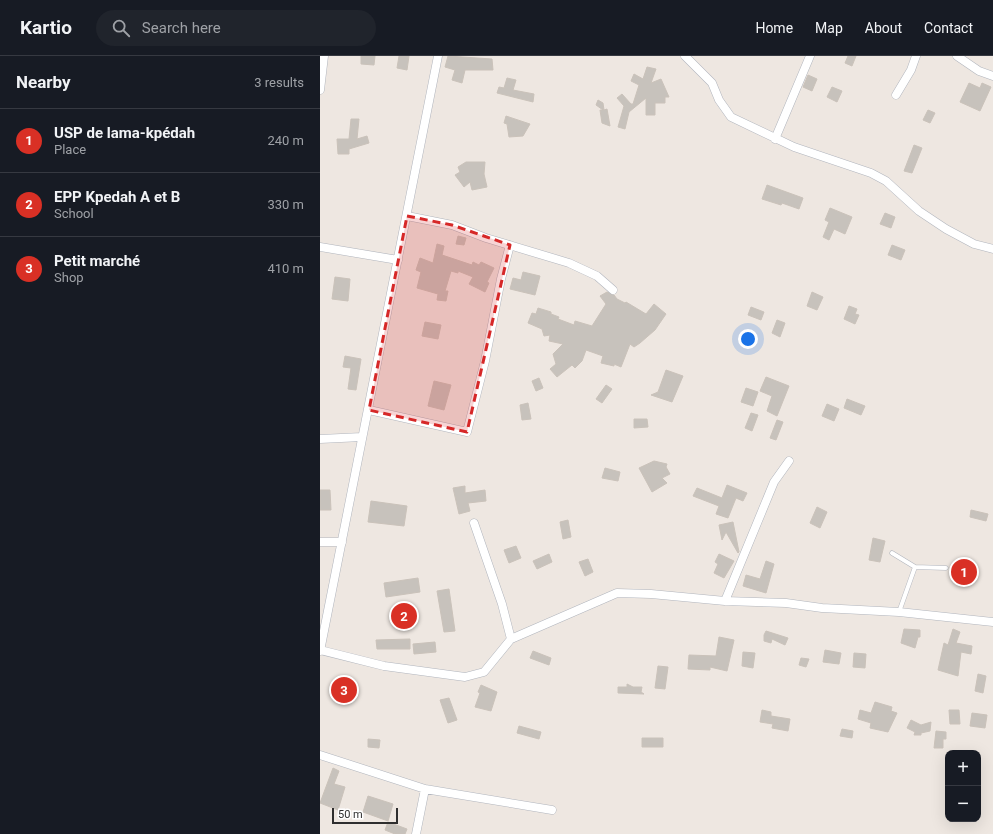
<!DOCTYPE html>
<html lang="en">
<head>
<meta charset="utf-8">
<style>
	body { margin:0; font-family:Roboto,sans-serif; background:#20242c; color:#f1f3f6 }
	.controls { position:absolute; right:12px; bottom:12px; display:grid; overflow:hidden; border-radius:8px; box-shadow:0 4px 16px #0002 }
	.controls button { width:36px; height:36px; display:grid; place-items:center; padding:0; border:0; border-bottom:1px solid #363941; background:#171b24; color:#f1f3f6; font:20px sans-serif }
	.scale { position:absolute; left:12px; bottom:10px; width:66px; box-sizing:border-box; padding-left:4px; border:2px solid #2e2e2e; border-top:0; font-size:11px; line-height:14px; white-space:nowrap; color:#2e2e2e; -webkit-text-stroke:3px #fff; paint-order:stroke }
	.you { position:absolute; left:428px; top:283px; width:14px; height:14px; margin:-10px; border:3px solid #fff; border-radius:50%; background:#1a73e8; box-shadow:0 0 0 6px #1a73e833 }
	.badge { display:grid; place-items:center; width:26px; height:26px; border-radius:50%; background:#d93025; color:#fff; font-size:13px; font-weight:700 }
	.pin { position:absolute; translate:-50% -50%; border:2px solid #fff; box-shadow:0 1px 4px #0006 }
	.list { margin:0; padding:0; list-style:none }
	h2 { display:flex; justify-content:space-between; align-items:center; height:52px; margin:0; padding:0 16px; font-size:17px }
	h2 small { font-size:13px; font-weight:400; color:#9ea1a6 }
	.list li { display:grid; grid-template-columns:26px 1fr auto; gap:12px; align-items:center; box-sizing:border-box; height:64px; padding:0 16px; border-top:1px solid #363941 }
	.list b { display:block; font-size:15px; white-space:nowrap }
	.list p { margin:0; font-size:13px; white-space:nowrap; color:#9ea1a6 }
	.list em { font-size:13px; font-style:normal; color:#9ea1a6 }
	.icon { flex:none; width:22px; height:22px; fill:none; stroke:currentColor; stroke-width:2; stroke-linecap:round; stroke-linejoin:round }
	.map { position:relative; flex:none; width:673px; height:778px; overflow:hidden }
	header { display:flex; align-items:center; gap:24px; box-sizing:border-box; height:56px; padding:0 20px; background:#171b24; border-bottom:1px solid #363941 }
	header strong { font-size:19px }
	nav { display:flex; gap:22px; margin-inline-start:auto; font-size:14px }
	.search { width:280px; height:36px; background:#20242c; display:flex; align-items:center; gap:10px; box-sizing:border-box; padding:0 14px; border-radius:22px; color:#9ea1a6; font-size:15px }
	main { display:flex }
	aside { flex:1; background:#171b24 }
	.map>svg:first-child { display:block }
</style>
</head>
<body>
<header>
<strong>Kartio</strong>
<div class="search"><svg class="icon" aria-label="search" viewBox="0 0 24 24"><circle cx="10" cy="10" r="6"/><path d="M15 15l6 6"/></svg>Search here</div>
<nav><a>Home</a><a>Map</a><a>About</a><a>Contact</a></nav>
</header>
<main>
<aside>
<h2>Nearby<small>3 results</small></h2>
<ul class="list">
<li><span class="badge">1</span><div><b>USP de lama-kpédah</b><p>Place</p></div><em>240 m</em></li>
<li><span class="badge">2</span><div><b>EPP Kpedah A et B</b><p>School</p></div><em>330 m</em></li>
<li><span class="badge">3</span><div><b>Petit marché</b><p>Shop</p></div><em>410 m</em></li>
</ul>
</aside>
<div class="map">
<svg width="673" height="778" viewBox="0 0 673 778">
	<rect width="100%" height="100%" fill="#eee7e1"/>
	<!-- building -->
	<path fill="#c7c2bc" stroke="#cac2ba" d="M41,0H55L54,9L41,8Z
		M79,0H89L87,14L77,12Z
		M128,0L172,3L173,14H145L142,27L132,24L135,14L125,11Z
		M528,0H536L532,10L525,7Z
		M327,11L336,13L331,27L341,23L349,41H345V47H335V59H326V42L309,56L305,73L298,71L304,50L297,42L302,38L311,48H313L319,29L311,25L314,18L323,23Z
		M488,19L497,23L492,35L483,31Z
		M187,22L196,24L193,34L214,38L213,46L177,37L179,31L184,32Z
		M649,27L660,32L662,27L671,31L660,55L640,46Z
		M512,31L522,35L517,46L507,41Z
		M278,44L283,47L284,54L287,53L290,70L282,67L280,54H283L276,49Z
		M608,54L615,57L610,67L603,64Z
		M186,60L210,68L203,80L189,81L187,68L184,67Z
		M31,63H39L37,83L47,80L49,87L29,93V98H18L17,83H29Z
		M594,89L602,92L592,117L584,115Z
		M146,106H165L164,118L167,131L152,134L150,126L144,131L135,119L140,116L138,111Z
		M447,129L483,142L479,153L462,147L461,149L442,143Z
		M510,152L532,161L525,178L514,173L509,184L503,181L509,166L505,164Z
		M565,157L575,161L571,172L560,168Z
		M138,180L146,182L144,189L136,188Z
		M117,188L124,190L122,199L152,209L153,206L159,209L161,206L174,212L167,226L169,227L165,236L149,228L153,221L138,215V217L131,215L125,235H128L126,245L117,244L118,238L97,232L101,216L96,214L100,202L113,207Z
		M572,189L585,194L581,204L568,199Z
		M203,216L220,220L215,239L190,233L193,222L201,224Z
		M15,221L30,223L28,245L12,243Z
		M287,236L294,239L297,243L305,247L306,246L326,258L334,248L346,258L335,274L320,287L314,291L310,288L301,311L294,308V310L281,307L283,300L266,294L262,305L255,312L252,309L237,321L230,313L236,308L233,298L243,288L229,285L230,279L224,280L222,273L208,267L212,257L216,258L218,252L231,256V258L239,261L238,263L254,269L255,265L272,270L286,248L280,240Z
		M492,236L503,241L497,254L487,250Z
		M529,250L537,253L535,258L539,259L535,268L524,263Z
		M431,251L444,256L441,264L428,259Z
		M457,264L465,267L460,281L452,277Z
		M105,266L121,269L118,283L102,280Z
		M25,300L41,303L36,334L28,333L31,312L23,311Z
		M346,314L363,320L352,346L331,339L338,336Z
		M446,321L469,330L457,360L447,355L452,340L440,335Z
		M219,322L223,332L216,335L212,325Z
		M114,325L131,329L124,354L108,350Z
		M286,329L292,333L282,347L276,343Z
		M426,332L438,336L433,350L421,346Z
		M527,343L545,350L541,359L524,352Z
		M208,347L211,363L202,364L200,349Z
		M507,348L519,353L514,365L502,360Z
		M431,357L438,359L432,375L425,372Z
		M314,363H327L328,371L314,372Z
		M457,364L463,366L456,384L450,382Z
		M334,405L347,408L346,411L350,418L342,422L347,427L332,436L319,412Z
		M285,412L300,416L298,425L282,422Z
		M407,429L427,437L423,445L416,442L408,462L396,458L399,450L373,440L377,432L402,442Z
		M145,430V437L165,434L166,445L148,447L150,455L139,458L133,432Z
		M0,434H10L11,454H0Z
		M51,445L87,450L84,470L48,466Z
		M497,451L507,456L500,472L490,467Z
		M651,454L668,458L666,465L650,461Z
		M248,464L251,481L243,483L240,466Z
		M413,466L419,496L418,497L406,476L402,484L399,469Z
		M553,482L565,485L560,506L549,504Z
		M196,490L201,502L189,507L184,494Z
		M229,498L232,506L217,513L213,505Z
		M399,498L414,505L404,522L394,517L398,508L395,506Z
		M268,503L273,516L265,520L259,506Z
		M446,505L454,508L446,537L423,530L426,519L440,523Z
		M640,506L651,508L649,526L638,525Z
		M98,522L100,536L66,541L64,527Z
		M129,533L135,575L124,576L117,535Z
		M584,573L600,574V581H598L595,592L581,587Z
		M633,573L640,576L636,587L652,590L651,598L641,596L638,620L618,614L624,587L628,589Z
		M446,575L468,582L465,589L452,583L451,587L444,585V579Z
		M399,581L414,584L407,615L390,611V614L368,613L369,599L396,600Z
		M90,583V593H57L56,584Z
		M115,586L116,596L94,598L93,588Z
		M505,594L521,597L519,608L503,606Z
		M213,595L231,602L229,609L210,602Z
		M423,596L435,597L433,612L422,610Z
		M534,597L546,598L545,612L533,611Z
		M481,602L489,603L486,611L479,609Z
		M338,610L348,611L345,633L335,632Z
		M658,618L666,620L663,637L655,635Z
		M307,628L313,631H322L321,636L324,638L298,637V631H307Z
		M161,629L177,636L171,655L155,651L160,637L158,636Z
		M129,642L137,664L128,667L120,644Z
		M555,646L572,651L571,655L577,657L568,676L550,672L551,667L538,663L540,654L551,657Z
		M442,654L451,656V660L470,663L468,675L452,672L453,668L440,666Z
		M629,654H639L640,668H630Z
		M652,657L667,659L665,672L650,670Z
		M591,664L601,669L611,666L610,675L601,677V679H594L595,676L587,672Z
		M199,670L221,676L219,683L197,677Z
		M522,673L533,675L532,682L520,680Z
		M616,675L626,676V683H623V692H614Z
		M322,682H343V691H322Z
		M48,683L60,684L59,692L48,691Z
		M13,712L19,715L14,728L25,731L18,754L0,747Z
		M48,740L73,748L68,765L43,756Z
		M68,766L87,773L85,778H75L65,774Z"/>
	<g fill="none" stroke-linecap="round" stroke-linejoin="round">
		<defs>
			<path id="service" d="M572,497L595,511L626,512
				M579,556L595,511"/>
			<path id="minor" d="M365,0L392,27L399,44L411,61L474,91L551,117L566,125L599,155L626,173L654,188L673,193
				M637,0L659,15L673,20
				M0,34L4,0
				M576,39L591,14L596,0
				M455,83L490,0
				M87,160L132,169L166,182L249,207L277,220L293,234
				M0,191L78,204
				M49,354L147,376L165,305L181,223L190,189
				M0,383L42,381
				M154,467L182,548L191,583
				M0,486H22
				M405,545L454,426L469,405
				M0,594L64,610L145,621L164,616L191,583L297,537L331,538L405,545L466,547L502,552L579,556L673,566
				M0,595L118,0
				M0,699L105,733L232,754
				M96,778L105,733"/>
		</defs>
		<!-- service casing -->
		<use href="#service" stroke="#b1b5bd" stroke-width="5"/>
		<!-- minor casing -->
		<use href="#minor" stroke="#b1b5bd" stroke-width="9"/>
		<!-- service -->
		<use href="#service" stroke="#fff" stroke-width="4"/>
		<!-- minor -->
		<use href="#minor" stroke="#fff" stroke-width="8"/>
	</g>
	<!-- marked area -->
	<path fill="#d62828" fill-opacity="0.2" stroke="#d62828" stroke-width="3" stroke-dasharray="8 5" stroke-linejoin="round" d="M87,160L132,169L190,189L147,376L49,354Z"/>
</svg>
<div class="controls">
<button>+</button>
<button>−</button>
</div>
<div class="scale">50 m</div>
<div class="you"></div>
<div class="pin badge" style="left:644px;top:516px">1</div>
<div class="pin badge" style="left:84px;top:560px">2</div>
<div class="pin badge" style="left:24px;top:634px">3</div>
</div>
</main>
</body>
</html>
